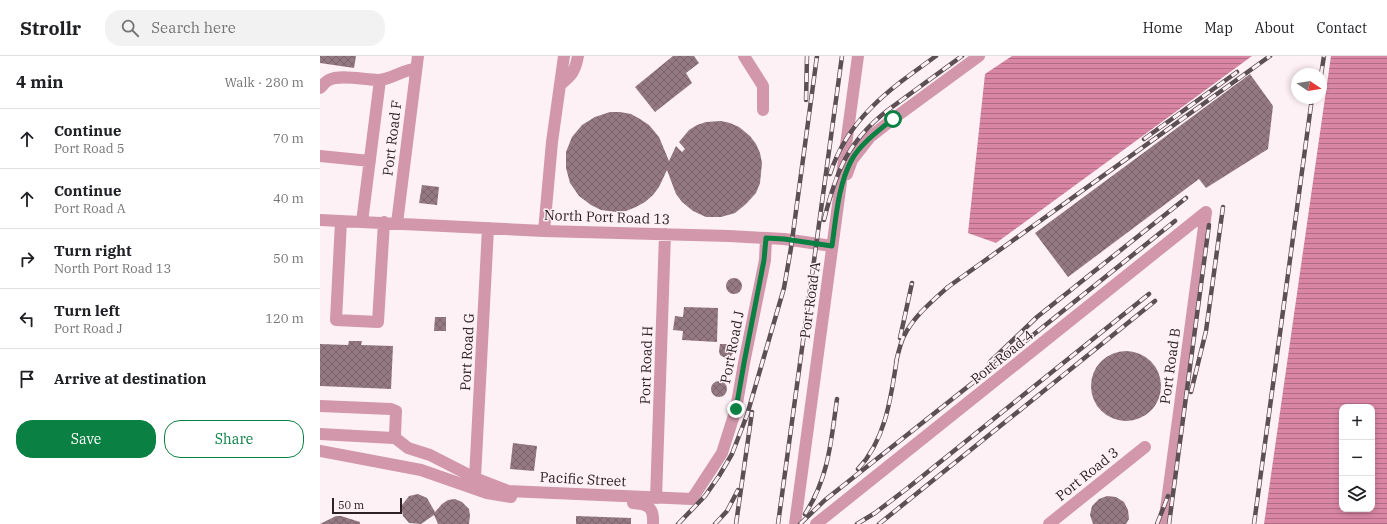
<!DOCTYPE html>
<html lang="en">
<head>
<meta charset="utf-8">
<style>
	body { margin:0; font-family:"IBM Plex Serif",serif; background:#f2f2f2; color:#202124 }
	.controls { position:absolute; right:12px; bottom:12px; display:grid; overflow:hidden; border-radius:8px; box-shadow:0 2px 6px #0003 }
	.controls button { width:36px; height:36px; display:grid; place-items:center; padding:0; border:0; border-bottom:1px solid #e0e0e0; background:#fff; color:#202124; font:20px sans-serif }
	.compass { position:absolute; left:971px; top:12px; width:36px; height:36px; border-radius:50%; background:#fff; box-shadow:0 2px 6px #0003; rotate:102deg }
	.scale { position:absolute; left:12px; bottom:10px; width:70px; box-sizing:border-box; padding-left:4px; border:2px solid #2e2226; border-top:0; font-size:11px; line-height:14px; white-space:nowrap; color:#2e2226; -webkit-text-stroke:3px #fef1f5; paint-order:stroke }
	.stop { position:absolute; width:12px; height:12px; margin:-9px; border:3px solid #0b8043; border-radius:50%; background:#fff }
	.stop.end { background:#0b8043; border-color:#fff; box-shadow:0 1px 4px #0008 }
	.list { margin:0; padding:0; list-style:none }
	h2 { display:flex; justify-content:space-between; align-items:center; height:52px; margin:0; padding:0 16px; font-size:17px }
	h2 small { font-size:13px; font-weight:400; color:#757577 }
	.list li { display:grid; grid-template-columns:26px 1fr auto; gap:12px; align-items:center; box-sizing:border-box; height:60px; padding:0 16px; border-top:1px solid #e0e0e0 }
	.list b { display:block; font-size:15px; white-space:nowrap }
	.list p { margin:0; font-size:13px; white-space:nowrap; color:#757577 }
	.list em { font-size:13px; font-style:normal; color:#757577 }
	.actions { display:flex; gap:8px; padding:12px 16px }
	.actions a { flex:1; padding:9px 0; border:1px solid #0b8043; border-radius:16px; text-align:center; font-size:14px; color:#0b8043 }
	.actions .main { background:#0b8043; color:#fff }
	.icon { flex:none; width:22px; height:22px; fill:none; stroke:currentColor; stroke-width:2; stroke-linecap:round; stroke-linejoin:round }
	.map { position:relative; flex:none; width:1067px; height:468px; overflow:hidden }
	header { display:flex; align-items:center; gap:24px; box-sizing:border-box; height:56px; padding:0 20px; background:#fff; border-bottom:1px solid #e0e0e0 }
	header strong { font-size:19px }
	nav { display:flex; gap:22px; margin-inline-start:auto; font-size:14px }
	.search { width:280px; height:36px; background:#f2f2f2; display:flex; align-items:center; gap:10px; box-sizing:border-box; padding:0 14px; border-radius:16px; color:#757577; font-size:15px }
	main { display:flex }
	aside { flex:1; background:#fff }
	.map>svg:first-child { display:block }
</style>
</head>
<body>
<header>
<strong>Strollr</strong>
<div class="search"><svg class="icon" aria-label="search" viewBox="0 0 24 24"><circle cx="10" cy="10" r="6"/><path d="M15 15l6 6"/></svg>Search here</div>
<nav><a>Home</a><a>Map</a><a>About</a><a>Contact</a></nav>
</header>
<main>
<aside>
<h2>4 min<small>Walk · 280 m</small></h2>
<ul class="list">
<li><svg class="icon" aria-label="ahead" viewBox="0 0 24 24"><path d="M12 20V5M6 11l6-6 6 6"/></svg><div><b>Continue</b><p>Port Road 5</p></div><em>70 m</em></li>
<li><svg class="icon" aria-label="ahead" viewBox="0 0 24 24"><path d="M12 20V5M6 11l6-6 6 6"/></svg><div><b>Continue</b><p>Port Road A</p></div><em>40 m</em></li>
<li><svg class="icon" aria-label="right" viewBox="0 0 24 24"><path d="M7 20v-9h11M14 6l5 5-5 5"/></svg><div><b>Turn right</b><p>North Port Road 13</p></div><em>50 m</em></li>
<li><svg class="icon" aria-label="left" viewBox="0 0 24 24"><path d="M17 20v-9H6M10 6l-5 5 5 5"/></svg><div><b>Turn left</b><p>Port Road J</p></div><em>120 m</em></li>
<li><svg class="icon" aria-label="arrive" viewBox="0 0 24 24"><path d="M6 21V4h12l-3 4 3 4H6"/></svg><div><b>Arrive at destination</b></div></li>
</ul>
<div class="actions"><a class="main">Save</a><a>Share</a></div>
</aside>
<div class="map">
<svg width="1067" height="468" viewBox="0 0 1067 468">
	<defs>
		<pattern id="water-rules" width="6" height="5" patternUnits="userSpaceOnUse"><rect width="6" height="5" fill="#d886a4"/><path d="M0 2.5h6" fill="none" stroke="#b06d85"/></pattern>
		<pattern id="building-cross-hatch" width="8" height="8" patternUnits="userSpaceOnUse"><rect width="8" height="8" fill="#957982"/><path d="M0 0l8 8M0 8l8-8" fill="none" stroke="#7a636a"/></pattern>
	</defs>
	<rect width="100%" height="100%" fill="#fef1f5"/>
	<!-- water -->
	<path fill="url(#water-rules)" fill-rule="evenodd" d="M692,0H932L676,187L648,177L665,18Z
		M1011,0H1067V468H944ZM1022,351H1052V453H1022Z"/>
	<!-- building -->
	<path fill="url(#building-cross-hatch)" d="M0,0H36L34,12L0,7Z
		M353,0H374L379,7L366,17L372,27L335,56L315,31Z
		M930,18L953,50L948,93L886,132L879,123L748,221L715,177Z
		M290,56H300L311,58L320,63L329,69L339,81L349,105L356,90L362,96L365,93L359,86L369,74L377,69L386,66L401,65L410,67L419,71L430,80L436,88L440,97L442,107L440,127L436,137L426,148L415,157L401,161H386L373,155L362,146L356,138L347,114L339,131L333,139L325,146L316,151L306,155L296,156L281,154L271,149L259,140L250,127L246,112V96L252,81L262,69L275,61Z
		M102,129L119,131L117,149L99,147Z
		M406 230a8 8 0 1 1 16 0a8 8 0 1 1-16 0Z
		M364,251L398,252L397,286L362,284L363,275L353,274L355,260L363,261Z
		M115,261H126V275H114Z
		M29,285H42L41,289L73,290L71,333L0,330V288L28,289Z
		M400,288H407L412,291L414,296L410,301L405,302L400,299L399,295Z
		M771 330a35 35 0 1 1 70 0a35 35 0 1 1-70 0Z
		M391 333a8 8 0 1 1 16 0a8 8 0 1 1-16 0Z
		M193,387L217,390L214,415L190,413Z
		M98,438L107,442L115,456L122,448L128,444L135,443L142,446L149,453L150,459L149,468H118L114,459L101,468L89,467L83,460L82,455V449L89,440Z
		M787,440L796,441L804,446L808,454L809,463L806,468H773L770,459L772,450L779,443Z
		M16,460H21L40,466V468H0Z
		M256,460L311,462V468H256Z"/>
	<g fill="none" stroke-linecap="round" stroke-linejoin="round">
		<!-- minor -->
		<path stroke="#d297ab" stroke-width="12" d="M424,0L443,30V54
			M240,29C252,19 255,16 258,0
			M0,32C2,30 6,25 9,24C20,18 45,24 58,24C72,24 83,13 96,13
			M0,100L50,105
			M527,118L532,104L550,81L573,63L659,0
			M0,164L224,175L409,180L464,183L512,190
			M21,165L16,264L58,266L64,166
			M42,166L60,24
			M77,167L98,0
			M224,175L232,86L244,0
			M0,350L71,353L76,355L75,379L73,382L0,378
			M74,381L88,392L110,399L155,422L188,435L372,443L402,397L416,353L424,307L445,204L446,182
			M0,395L101,414L167,437L191,441
			M155,422L168,172
			M336,442L345,178
			M313,447C329,448 334,452 333,468
			M475,468L538,0
			M496,468L886,156
			M729,468L825,391
			M844,468L886,156"/>
		<defs>
			<path id="rail" d="M1001,19L1004,0
				M486,44L487,0
				M824,83L917,16
				M510,118C528,62 570,33 616,0
				M504,164C516,116 527,86 568,54L642,0
				M580,282L592,227
				M576,306C578,298 580,289 583,282C593,261 611,246 628,231L950,0
				M670,306L717,261L866,142
				M871,336L886,275L903,151
				M538,413C566,383 571,341 577,302
				M485,458C509,421 511,385 517,343
				M358,468L385,440L399,420L412,398L427,359L464,232L471,192L497,0
				M395,468L407,455L418,434
				M416,468L432,356
				M458,468L522,0
				M480,468L505,444L703,287L855,165
				M537,468L555,457L589,431L829,238
				M559,468L835,245
				M837,468L848,440
				M849,468L889,169
				M934,468L992,42"/>
		</defs>
		<!-- rail casing -->
		<use href="#rail" stroke="#5c5054" stroke-width="4.5"/>
		<!-- rail -->
		<use href="#rail" stroke="#fef1f5" stroke-width="3" stroke-dasharray="9" stroke-linecap="butt"/>
	</g>
	<g fill="none" stroke-linecap="round" stroke-linejoin="round">
		<!-- route -->
		<path stroke="#0b8043" stroke-width="5" d="M416,353L424,307L444,204L446,182L464,183L512,190C516,162 518,130 531,105C539,89 559,74 573,63"/>
	</g>
	<g text-anchor="middle" dominant-baseline="central" stroke-width="3" stroke-linejoin="round" paint-order="stroke">
		<!-- street labels -->
		<g font-size="14" fill="#2e2226" stroke="#fef1f5">
			<text transform="translate(72 82) rotate(-83)">Port Road F</text>
			<text transform="translate(287 161) rotate(2)">North Port Road 13</text>
			<text transform="translate(490 244) rotate(-82)">Port Road A</text>
			<text transform="translate(412 291) rotate(-79)">Port Road J</text>
			<text transform="translate(147 296) rotate(-87)">Port Road G</text>
			<text transform="translate(682 301) rotate(-39)">Port Road 4</text>
			<text transform="translate(326 309) rotate(-88)">Port Road H</text>
			<text transform="translate(850 310) rotate(-82)">Port Road B</text>
			<text transform="translate(767 418) rotate(-39)">Port Road 3</text>
			<text transform="translate(263 423) rotate(3)">Pacific Street</text>
		</g>
	</g>
</svg>
<div class="controls">
<button>+</button>
<button>−</button>
<button><svg class="icon" aria-label="layers" viewBox="0 0 24 24"><path d="M12 4l9 5-9 5-9-5zM3 14l9 5 9-5"/></svg></button>
</div>
<svg class="compass" viewBox="-18 -18 36 36"><path d="M0-13l5 13h-10z" fill="#e53935"/><path d="M0 13l5-13h-10z" fill="#757577"/></svg>
<div class="scale">50 m</div>
<div class="stop" style="left:573px;top:63px"></div>
<div class="stop end" style="left:416px;top:353px"></div>
</div>
</main>
</body>
</html>
